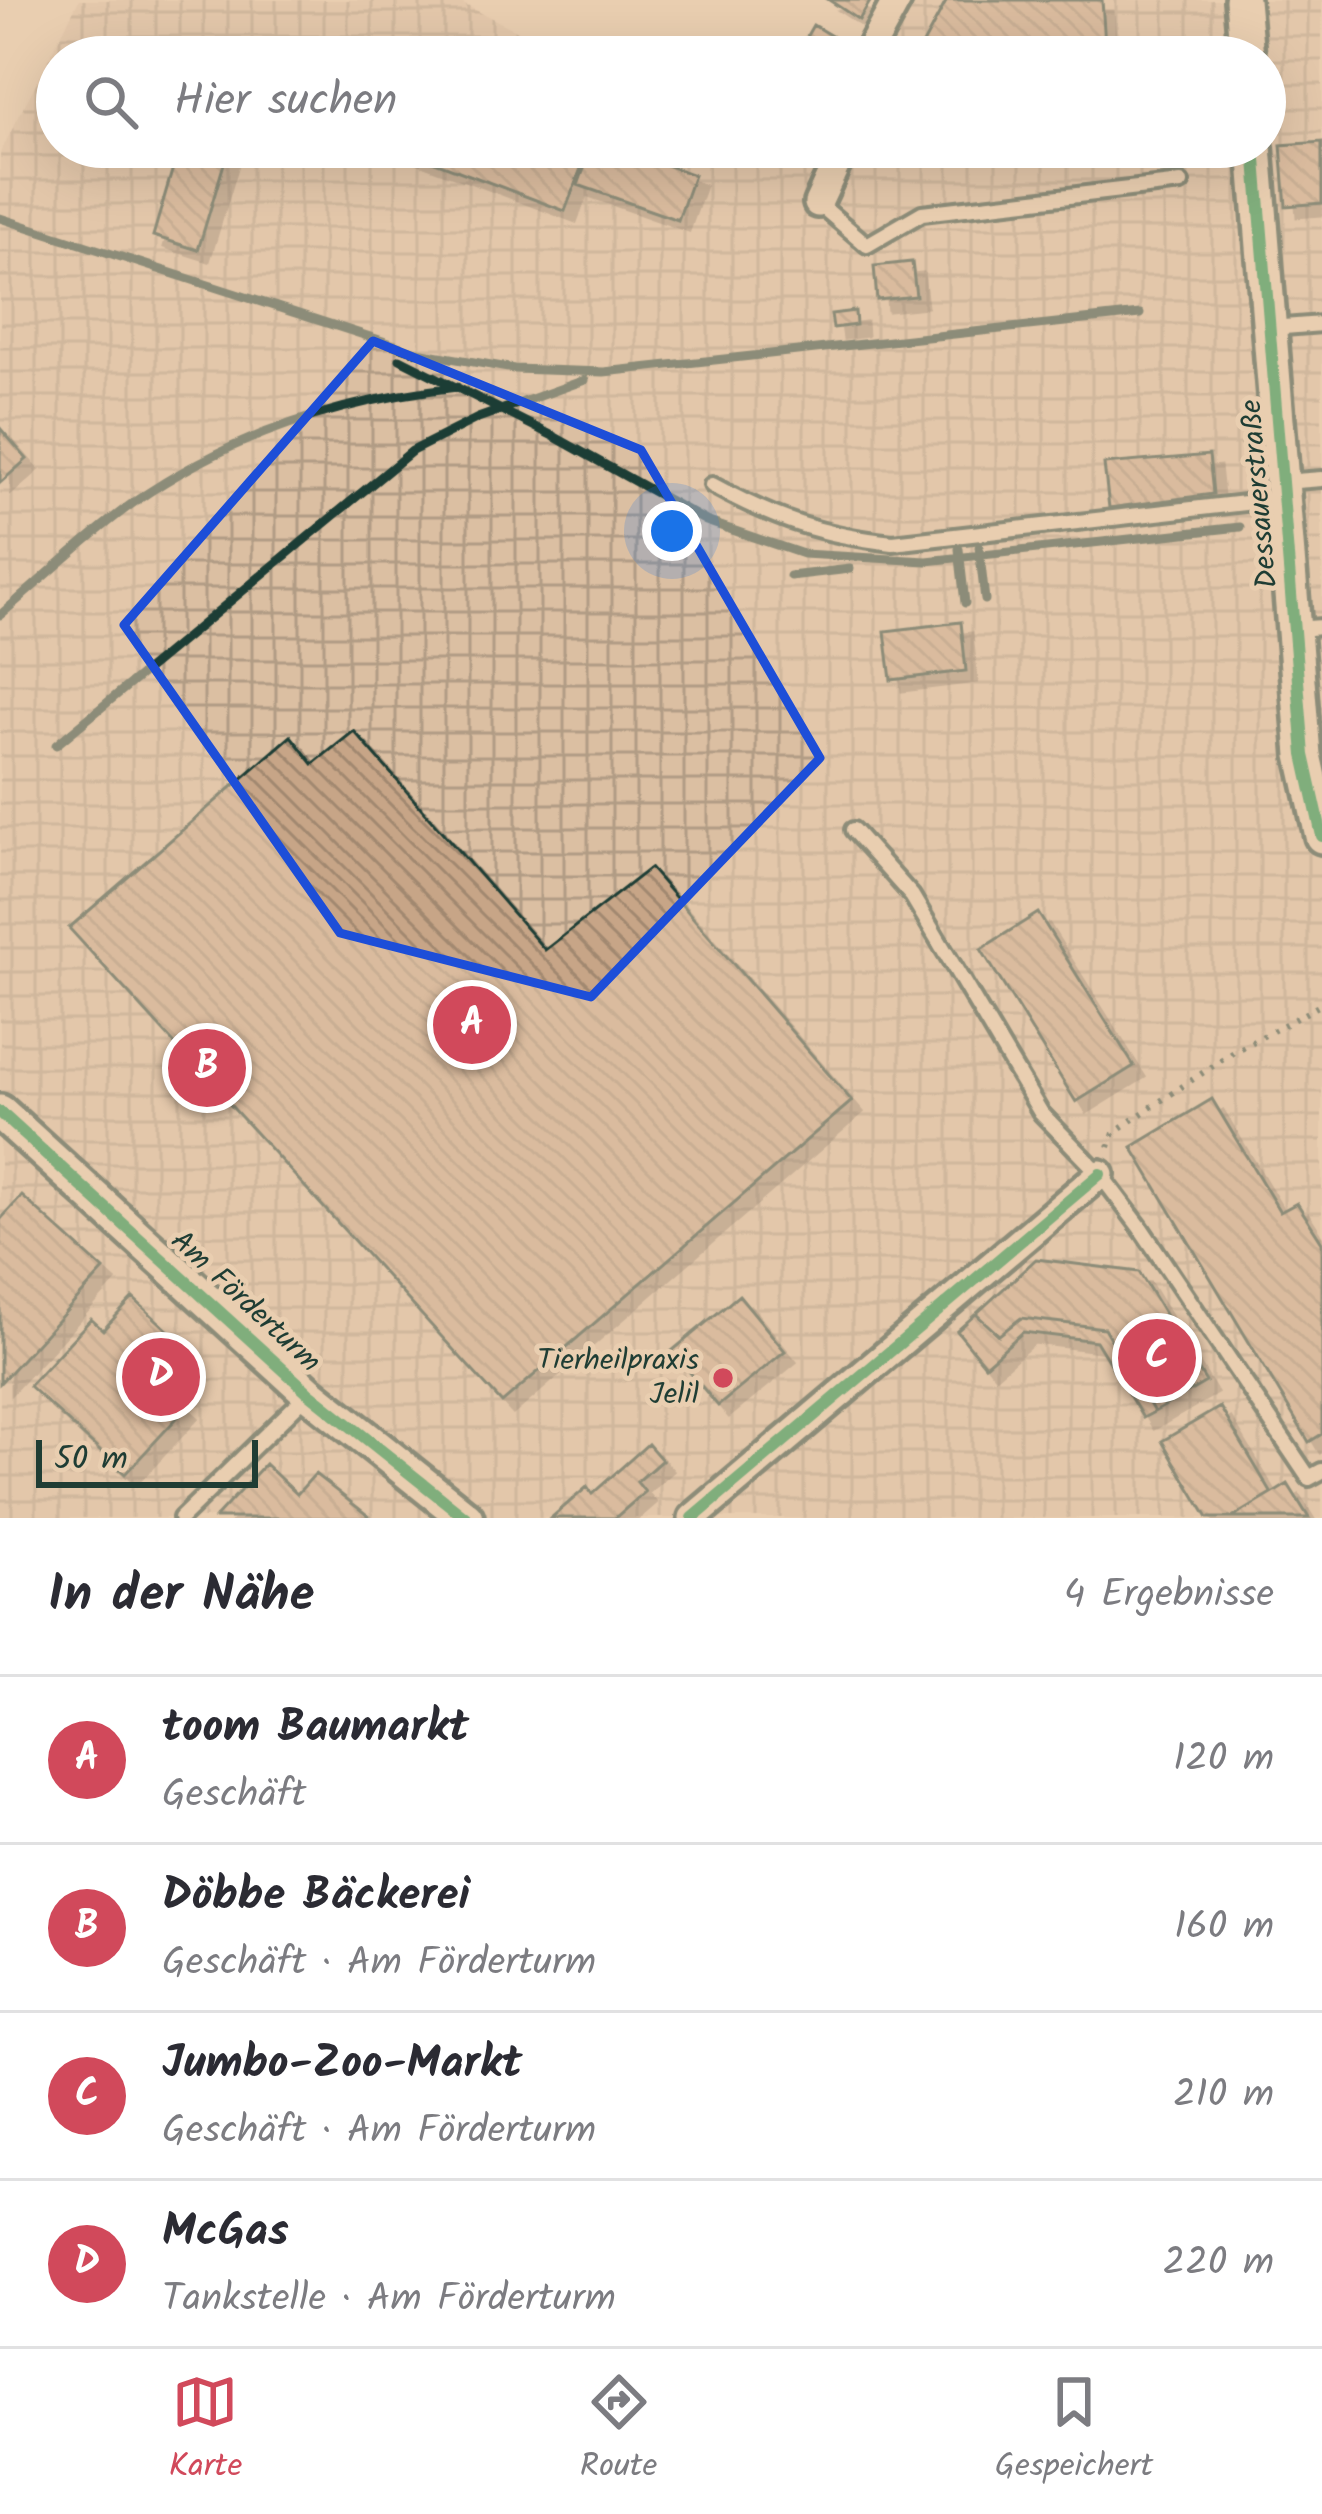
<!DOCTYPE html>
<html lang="de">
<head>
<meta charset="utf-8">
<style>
	body { margin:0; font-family:Kalam,sans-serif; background:#f7f7f7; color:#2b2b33 }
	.scale { position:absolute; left:36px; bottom:30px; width:222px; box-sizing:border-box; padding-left:12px; border:6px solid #1f3d34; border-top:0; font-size:33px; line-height:42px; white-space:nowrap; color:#1f3d34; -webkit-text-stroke:9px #e9ceb0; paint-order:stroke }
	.you { position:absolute; left:672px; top:531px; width:42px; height:42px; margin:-30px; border:9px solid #fff; border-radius:50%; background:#1a73e8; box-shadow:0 0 0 18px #1a73e833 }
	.badge { display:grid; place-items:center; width:78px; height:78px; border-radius:50%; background:#d1495b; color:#fff; font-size:39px; font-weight:700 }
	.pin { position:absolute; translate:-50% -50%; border:6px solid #fff; box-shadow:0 3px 12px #0006 }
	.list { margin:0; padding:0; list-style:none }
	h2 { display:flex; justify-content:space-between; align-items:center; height:156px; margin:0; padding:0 48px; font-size:51px }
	h2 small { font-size:39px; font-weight:400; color:#7c7c81 }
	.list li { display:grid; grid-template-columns:78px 1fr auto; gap:36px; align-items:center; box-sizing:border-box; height:168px; padding:0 48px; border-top:3px solid #e1e1e2 }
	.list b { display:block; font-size:45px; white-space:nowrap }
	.list p { margin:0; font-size:39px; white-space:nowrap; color:#7c7c81 }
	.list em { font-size:39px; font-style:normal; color:#7c7c81 }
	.icon { flex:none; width:66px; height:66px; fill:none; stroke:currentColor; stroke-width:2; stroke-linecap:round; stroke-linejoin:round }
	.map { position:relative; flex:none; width:1322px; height:1518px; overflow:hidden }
	.search { position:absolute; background:#fff; box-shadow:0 12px 48px #0002; left:36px; right:36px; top:36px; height:132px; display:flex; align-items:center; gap:30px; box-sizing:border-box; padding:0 42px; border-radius:66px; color:#7c7c81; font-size:45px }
	.sheet { height:828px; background:#fff }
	nav { display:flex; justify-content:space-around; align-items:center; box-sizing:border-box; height:168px; border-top:3px solid #e1e1e2; background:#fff; font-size:33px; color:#7c7c81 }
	nav a { display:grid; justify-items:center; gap:6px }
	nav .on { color:#d1495b }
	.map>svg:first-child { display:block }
</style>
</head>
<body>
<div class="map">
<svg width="1322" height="1518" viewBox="0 0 1322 1518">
	<defs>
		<pattern id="industrial-grid" width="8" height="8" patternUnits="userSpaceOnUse" patternTransform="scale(3)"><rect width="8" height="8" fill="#dbbfa2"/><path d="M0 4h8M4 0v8" fill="none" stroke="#b19c85"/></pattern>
		<pattern id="building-back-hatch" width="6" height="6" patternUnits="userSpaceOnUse" patternTransform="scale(3)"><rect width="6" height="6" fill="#c7a587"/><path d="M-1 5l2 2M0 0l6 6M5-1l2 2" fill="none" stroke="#a1886f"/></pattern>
		<filter id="shadow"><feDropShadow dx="11" dy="11" stdDeviation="0" flood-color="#0004"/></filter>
	</defs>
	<rect width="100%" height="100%" fill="#e9ceb0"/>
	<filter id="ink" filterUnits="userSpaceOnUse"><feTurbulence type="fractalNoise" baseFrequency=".00833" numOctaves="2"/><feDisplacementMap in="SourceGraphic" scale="24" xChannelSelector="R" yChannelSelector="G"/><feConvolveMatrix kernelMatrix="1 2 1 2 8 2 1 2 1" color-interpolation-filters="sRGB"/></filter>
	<g filter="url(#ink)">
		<!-- industrial -->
		<path fill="url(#industrial-grid)" d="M79,0H455L571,57H57V147H740L781,169L795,147H1265V57H846L878,0H1322V1518H0V153Z"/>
		<!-- building -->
		<path fill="url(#building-back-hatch)" stroke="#1f3d34" stroke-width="3" filter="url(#shadow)" d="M829,0H871L859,20Z
			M947,0H1102L1105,45L916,57Z
			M813,25L845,44L837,57H819L801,46Z
			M801,46L819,57H794Z
			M1322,142V203L1286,206L1281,145Z
			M179,147H229L198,250L153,236Z
			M395,147H589L565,211Z
			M592,147H616L694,175L678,220L578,185Z
			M912,262L916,296L877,300L874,266Z
			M855,311L856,325L833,328L831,314Z
			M0,428L27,459L0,483Z
			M1209,455L1213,494L1109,508L1104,464Z
			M961,622L966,671L891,680L885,631Z
			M354,731L545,950L650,868L852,1101L502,1403L69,928L291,736L313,764Z
			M1038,913L1134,1066L1076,1102L981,949Z
			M1212,1099L1280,1212L1297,1203L1322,1242V1434L1309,1442L1132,1147Z
			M22,1196L104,1270L0,1383V1220Z
			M1036,1259L1139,1272L1206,1382L1154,1412L1104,1328L1021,1318L999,1335L976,1314Z
			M739,1295L785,1351L718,1406L672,1351Z
			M133,1298L170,1332L151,1352L190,1388L179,1400L187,1407L125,1474L29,1386L91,1319L103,1330Z
			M976,1314L999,1335L1021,1318L1104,1328L1154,1412L1143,1418L1096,1341L1023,1332L985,1365L957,1331Z
			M1220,1407L1272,1494L1232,1518H1208L1162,1441Z
			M648,1444L662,1460L637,1482L645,1492L615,1518H551L587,1487L592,1494Z
			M265,1464L297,1494L315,1474L371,1518H215Z
			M1288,1484L1309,1518H1232L1272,1494Z"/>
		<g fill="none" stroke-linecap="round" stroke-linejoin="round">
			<defs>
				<path id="service" d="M818,203L867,245L922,213L1181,183
					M1271,328L1322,324
					M1283,482L1322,479
					M712,485C776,520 821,535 893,543L1280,499
					M1295,629L1322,627
					M853,830L912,896L1041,1113L1100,1174L1140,1227L1309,1478L1322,1471
					M181,1518L309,1393"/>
				<path id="minor" d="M866,57L897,0
					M818,203L844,147
					M693,1518L1100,1174"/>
				<path id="tertiary" d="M1242,0L1247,57
					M1255,147L1304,755L1322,836
					M0,1112L309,1393L466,1518"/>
			</defs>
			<!-- service casing -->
			<use href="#service" stroke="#1f3d34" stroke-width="22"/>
			<!-- minor casing -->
			<use href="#minor" stroke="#1f3d34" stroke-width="36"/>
			<!-- tertiary casing -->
			<use href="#tertiary" stroke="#1f3d34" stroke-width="42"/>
			<!-- path -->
			<path stroke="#1f3d34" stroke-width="6" stroke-dasharray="3 9" stroke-linecap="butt" d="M1109,1147L1114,1132L1234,1052L1322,1004"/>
			<!-- service -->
			<use href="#service" stroke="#e9ceb0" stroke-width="14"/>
			<!-- minor -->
			<use href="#minor" stroke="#e9ceb0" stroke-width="27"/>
			<!-- tertiary -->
			<use href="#tertiary" stroke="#e9ceb0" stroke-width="33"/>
			<!-- rail -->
			<path stroke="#1f3d34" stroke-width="9" d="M0,218L417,352L514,369L604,372L1140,314
				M400,359L555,437L706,521L803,554L927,561L1240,527
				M979,547L985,600
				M959,549L965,603
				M790,576L850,569
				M0,615C44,578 86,537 133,503C230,435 340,400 457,387
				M56,745L412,451L478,418L585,380"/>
			<defs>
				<path id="cycleway" d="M1255,147L1304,755L1322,836
					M0,1112L309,1393L466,1518
					M693,1518L1100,1174"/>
			</defs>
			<!-- cycleway casing -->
			<use href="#cycleway" stroke="#e9ceb0" stroke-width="20"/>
			<!-- cycleway -->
			<use href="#cycleway" stroke="#00873e" stroke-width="12"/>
		</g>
	</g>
	<!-- marked area -->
	<path d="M0 0H1322V1518H0ZM373,341L641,450L820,758L591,997L340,933L124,625Z" fill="#e9ceb0" fill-opacity=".55" fill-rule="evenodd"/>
	<path fill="none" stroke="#1d4ed8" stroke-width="9" stroke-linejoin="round" d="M373,341L641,450L820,758L591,997L340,933L124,625Z"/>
	<!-- markers -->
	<circle fill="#d1495b" stroke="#e9ceb0" stroke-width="4.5" cx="723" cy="1378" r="12"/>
	<g text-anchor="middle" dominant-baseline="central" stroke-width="10" stroke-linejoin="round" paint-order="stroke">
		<!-- street labels -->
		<g font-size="30" fill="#1f3d34" stroke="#e9ceb0">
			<text transform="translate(1260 494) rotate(-95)">Dessauerstraße</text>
			<text transform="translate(245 1302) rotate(43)">Am Förderturm</text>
		</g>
		<!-- poi labels -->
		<g font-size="30" fill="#1f3d34" stroke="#e9ceb0" text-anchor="end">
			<text x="699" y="1361">Tierheilpraxis<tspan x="699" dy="34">Jelil</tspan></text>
		</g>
	</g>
</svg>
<div class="scale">50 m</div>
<div class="you"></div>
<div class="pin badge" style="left:472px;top:1025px">A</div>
<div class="pin badge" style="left:207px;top:1068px">B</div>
<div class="pin badge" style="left:1157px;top:1358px">C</div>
<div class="pin badge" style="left:161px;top:1377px">D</div>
<div class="search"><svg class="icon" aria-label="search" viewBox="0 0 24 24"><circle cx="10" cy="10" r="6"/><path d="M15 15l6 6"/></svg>Hier suchen</div>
</div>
<section class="sheet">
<h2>In der Nähe<small>4 Ergebnisse</small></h2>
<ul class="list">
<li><span class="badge">A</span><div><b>toom Baumarkt</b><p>Geschäft</p></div><em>120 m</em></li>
<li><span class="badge">B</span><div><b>Döbbe Bäckerei</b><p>Geschäft · Am Förderturm</p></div><em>160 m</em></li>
<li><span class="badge">C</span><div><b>Jumbo-Zoo-Markt</b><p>Geschäft · Am Förderturm</p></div><em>210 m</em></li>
<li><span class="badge">D</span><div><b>McGas</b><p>Tankstelle · Am Förderturm</p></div><em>220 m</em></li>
</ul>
</section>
<nav>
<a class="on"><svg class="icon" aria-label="map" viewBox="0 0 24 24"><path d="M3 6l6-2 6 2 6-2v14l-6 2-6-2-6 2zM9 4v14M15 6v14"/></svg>Karte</a>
<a><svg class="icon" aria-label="directions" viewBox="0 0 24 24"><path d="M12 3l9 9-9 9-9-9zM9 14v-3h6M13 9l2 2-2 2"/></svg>Route</a>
<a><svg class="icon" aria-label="saved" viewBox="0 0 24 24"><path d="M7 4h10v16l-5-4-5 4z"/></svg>Gespeichert</a>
</nav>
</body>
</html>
